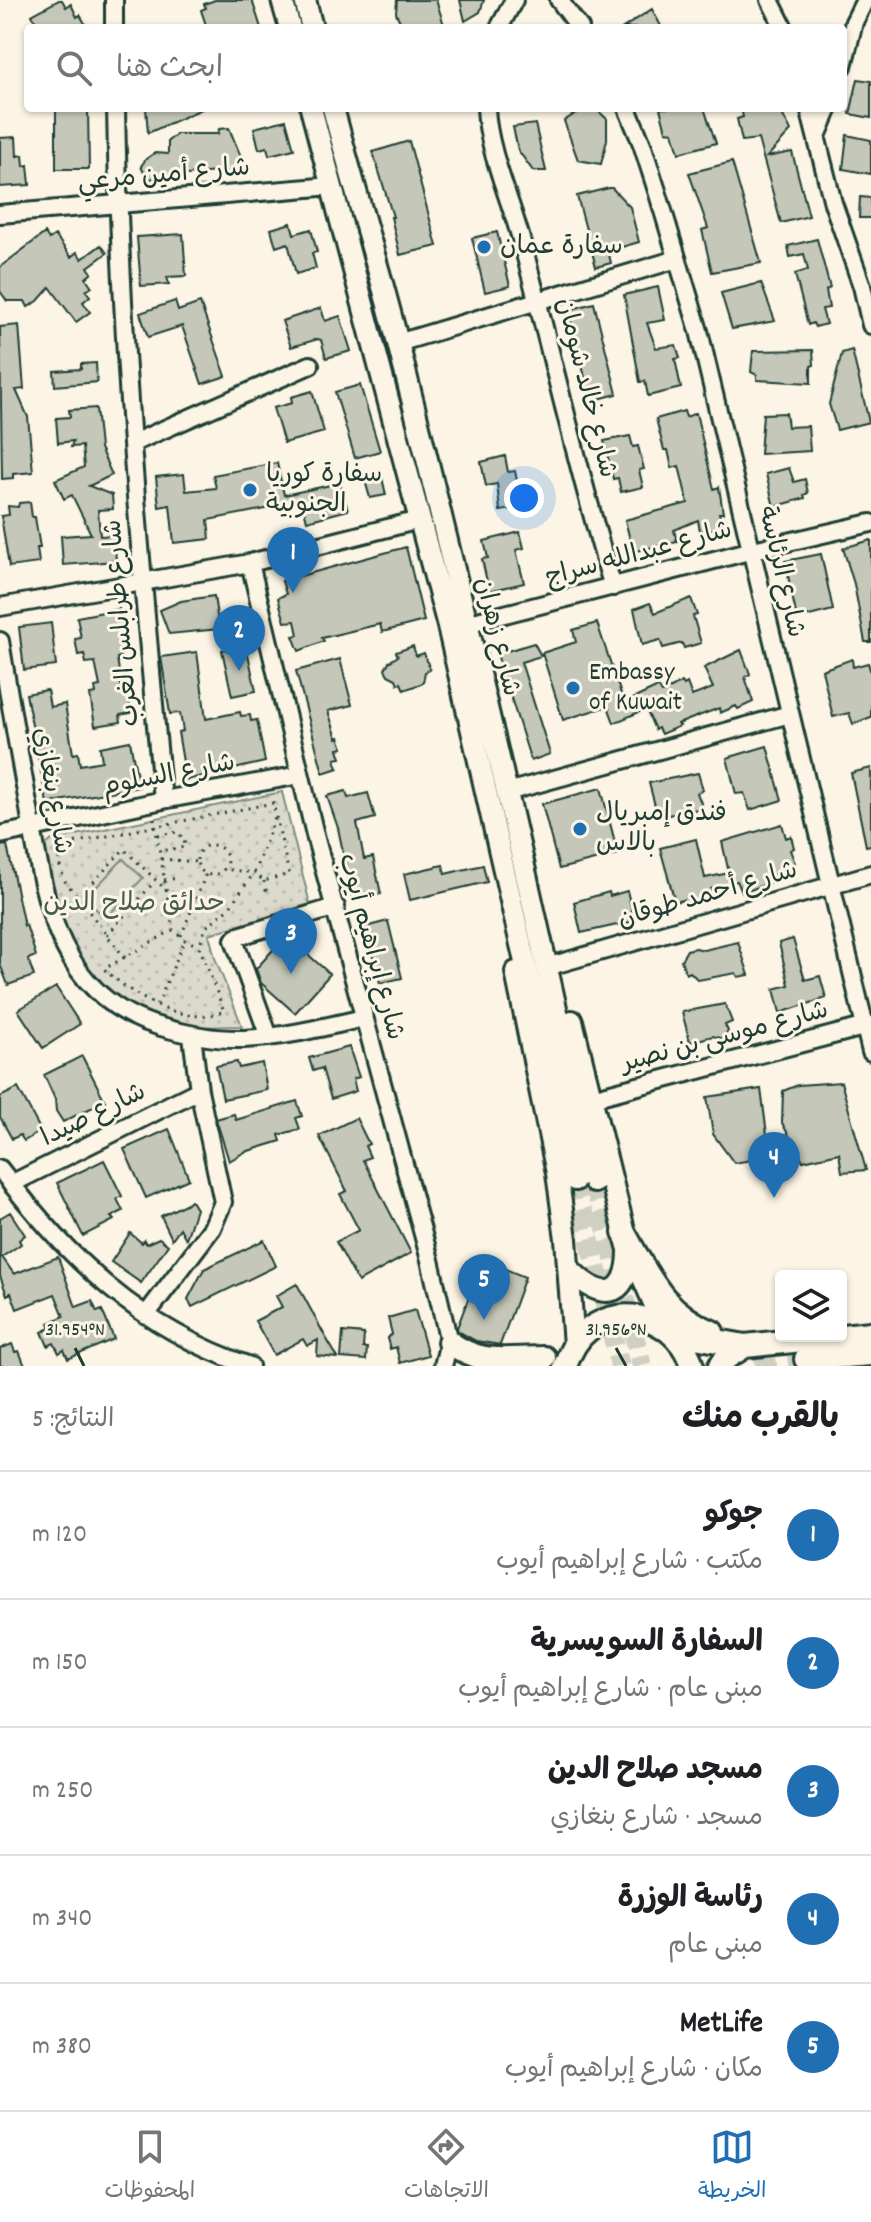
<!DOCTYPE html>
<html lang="ar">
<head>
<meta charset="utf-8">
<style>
	body { margin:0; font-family:Dekko,"Playpen Sans Arabic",sans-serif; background:#f6f6f6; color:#202124; direction:rtl }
	.controls { position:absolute; right:24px; bottom:24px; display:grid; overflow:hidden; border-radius:8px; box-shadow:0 2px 6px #0004 }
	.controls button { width:72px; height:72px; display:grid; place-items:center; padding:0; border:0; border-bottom:2px solid #e0e0e0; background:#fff; color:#202124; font:40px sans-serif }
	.you { position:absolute; left:524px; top:498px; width:28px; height:28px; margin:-20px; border:6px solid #fff; border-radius:50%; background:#1a73e8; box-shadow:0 0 0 12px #1a73e833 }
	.badge { display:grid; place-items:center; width:52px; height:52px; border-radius:50%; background:#1f6fb2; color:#fff; font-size:26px; font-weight:700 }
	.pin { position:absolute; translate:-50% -66px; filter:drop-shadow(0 2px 4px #0008) }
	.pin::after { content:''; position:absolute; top:42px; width:28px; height:24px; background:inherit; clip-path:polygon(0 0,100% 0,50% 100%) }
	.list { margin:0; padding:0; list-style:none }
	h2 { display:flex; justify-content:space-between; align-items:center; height:104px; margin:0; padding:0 32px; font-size:34px }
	h2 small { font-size:26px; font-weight:400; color:#757577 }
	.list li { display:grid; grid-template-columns:52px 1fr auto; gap:24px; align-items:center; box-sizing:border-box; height:128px; padding:0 32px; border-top:2px solid #e0e0e0 }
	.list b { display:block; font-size:30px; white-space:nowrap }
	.list p { margin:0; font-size:26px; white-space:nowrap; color:#757577 }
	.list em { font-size:26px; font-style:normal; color:#757577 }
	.icon { flex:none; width:44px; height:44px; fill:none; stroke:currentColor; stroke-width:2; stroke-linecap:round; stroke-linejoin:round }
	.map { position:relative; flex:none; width:871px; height:1366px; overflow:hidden; direction:ltr }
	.search { position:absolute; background:#fff; box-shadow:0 2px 6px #0004; left:24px; right:24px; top:24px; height:88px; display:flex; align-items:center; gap:20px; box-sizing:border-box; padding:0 28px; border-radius:8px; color:#757577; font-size:30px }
	.sheet { height:744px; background:#fff }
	nav { display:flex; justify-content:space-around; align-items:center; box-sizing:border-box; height:112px; border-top:2px solid #e0e0e0; background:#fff; font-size:22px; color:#757577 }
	nav a { display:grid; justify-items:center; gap:4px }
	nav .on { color:#1f6fb2 }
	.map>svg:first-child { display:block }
</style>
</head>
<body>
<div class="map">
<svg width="871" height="1366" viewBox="0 0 871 1366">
	<defs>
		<pattern id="grass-dots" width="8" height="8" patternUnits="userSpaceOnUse" patternTransform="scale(2)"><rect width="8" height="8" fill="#dcdacc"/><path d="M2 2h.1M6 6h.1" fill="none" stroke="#bcbcb0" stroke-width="1.8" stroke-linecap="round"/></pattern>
	</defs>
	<rect width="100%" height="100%" fill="#fcf5e5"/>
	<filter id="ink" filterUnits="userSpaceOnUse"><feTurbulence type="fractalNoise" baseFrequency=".0125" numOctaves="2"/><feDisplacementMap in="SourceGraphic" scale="16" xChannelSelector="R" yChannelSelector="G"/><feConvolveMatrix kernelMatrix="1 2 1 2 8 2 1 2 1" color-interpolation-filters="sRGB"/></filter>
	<g filter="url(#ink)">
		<!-- grass -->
		<path fill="url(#grass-dots)" stroke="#7e8c80" stroke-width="2" d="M282,792L310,904L209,934L215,958L242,1026L199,1027L158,1019L124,1003L85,974L59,929L44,852L46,845L52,840Z"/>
		<!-- pitch -->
		<path fill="#dcdacc" stroke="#7e8c80" stroke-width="2" d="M123,859L143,878L106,918L85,899Z"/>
		<!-- building -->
		<path fill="#c5c7b9" stroke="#1f3d34" stroke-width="2" d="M59,0H62L66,7L71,4L77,17L80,15L86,25L83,28H39L32,15Z
			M215,0H252L261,28H207L201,10L206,8L204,4Z
			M397,0H436L445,28H403L396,13Z
			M460,0H484L480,12L465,21Z
			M652,9L662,28H623Z
			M858,79L871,81V118L850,114Z
			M56,108H88L89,169H56Z
			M146,108H204L148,133Z
			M584,108H595L607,119V140L601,164L578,160L564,121Z
			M660,108H704L716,143L679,153L673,132L666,131Z
			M741,108H779L791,131L767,157L792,152L809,216L781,223L758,139L742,141L737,119L743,117Z
			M286,120L294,149L269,155L267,147L259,149L254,128Z
			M535,124L546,171H533L518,150L513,127Z
			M229,128L246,169L148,179L144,173L141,166L146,159L155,153L168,154V141L177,134H218L219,129Z
			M847,135L871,140V174L843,169Z
			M16,137L17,156L23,155L24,166L28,165L30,185L0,187V138Z
			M409,141L437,246L400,255L391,217H393L373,152Z
			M732,162L761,263L712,272L702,230L708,228L689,173Z
			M609,188H612L630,207L639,242L608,251L611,263L596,267L577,196Z
			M860,197L871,198V218H859Z
			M291,223L294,234L311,229L317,252L312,253L316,268L296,274L288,243L276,247L271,229Z
			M497,232L510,286L485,292L472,238Z
			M45,233L49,239L55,235L71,257L77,252L82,259L101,245L107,253L88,267L92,273L86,278L92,287L86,291L90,296L83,302L90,312L76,322L50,287L38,301L28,307L25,301H7L0,291V267Z
			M183,234L186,276L167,277L169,284L141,286L137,237Z
			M817,239L830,288L826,290L829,308L822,309L826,324L815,327L813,323L808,325L795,274L808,270L804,254L790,257L788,246Z
			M761,283L775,321L732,329L721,293Z
			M658,287L665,320L647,323L656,348L676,345L680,358L675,359L681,388L648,396L645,381L640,382L624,295Z
			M175,301L178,311L200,303L226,376L202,384L182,326L148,337L140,313Z
			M594,303L617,394L591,401L568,310Z
			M321,308L325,321L340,316L351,351L326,358L321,340L318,339L291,347L282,321Z
			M19,325L24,389L16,390L28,417L33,472L13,474V478L2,479L0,327Z
			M813,350L814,365L811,366V383L757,380V375L751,372L753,351Z
			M852,350L869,422L837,430L829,404L842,353Z
			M96,363L97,382L55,386L54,371L81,369V364Z
			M360,385L380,451L355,458L335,392Z
			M312,391L324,432L284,443L273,408L292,403L291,397Z
			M96,408L100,448L112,475L89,486L112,495L113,509L98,510L100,536L114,535L116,561L63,565L61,536L91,534L72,495L64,499L55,480L84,467L82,446L71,447L73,441L58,443L56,418L70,417L69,410Z
			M684,411L686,417L696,413L714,489L719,487L723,513H719L723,527L700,532L698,520L674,530L677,541L633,552L625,520L688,503L679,466L672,468L668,450H664L656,419Z
			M786,413L788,427L808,426L810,451L760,454L763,414Z
			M630,436L633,447L638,446L644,469L639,470L643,487L621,492L618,478L613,479L604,441Z
			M505,456L508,472L515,471L518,486L522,487L525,507L500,511L497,484L486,486L481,462Z
			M277,463L284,495L340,483L348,510L307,521L302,502L208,520L210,539L174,543L170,505L159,507L156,477L184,474L186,491L216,488L213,475Z
			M789,468L794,482L805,479L808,493L804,495L805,498L774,507L766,474Z
			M381,473L386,495L370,498L364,477Z
			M30,502L32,517H35L40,548H37L39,563L9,567L1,516L9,515L8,506L18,507L19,503Z
			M520,532L524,548L516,550L524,583L489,591L482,559L488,558L484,541Z
			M871,540V642H865L854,584L843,548Z
			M406,547L424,621L382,632L380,624L322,638L324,641L299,651L293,636L298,635L295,621L285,622L278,598L286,594L282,581Z
			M821,554L833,610L797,619L785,561Z
			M214,596L219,629L169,634L160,610L181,601Z
			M691,598L697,615L693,616L701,643L684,648L682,643L663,648L660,640L642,645L634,609L650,603L655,613Z
			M119,609L126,641L119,643L121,657L117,658L122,691L128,690L131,713L120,715L121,722L95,726L90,695L96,694L95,687L100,686L95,662L86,663L84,654L78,655L75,639L81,638L77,617Z
			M51,623L56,666L24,670L19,627Z
			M597,623L624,703L658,687L662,693L682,682L684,685L687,683L692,696L713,688L704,668L741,650L750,674L745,677L753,702L738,709L736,706L720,713L719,708L678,724L680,726L661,734L658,728L655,730L646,709L614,723L608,706L563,720L542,653L576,642L573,630Z
			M534,643L541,656L521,662L550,754L531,761L497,654Z
			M246,645L256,691L232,696L222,650Z
			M413,646L416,656L424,653L430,670L425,672L423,683L404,690L401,683L398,684L396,679L388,675L385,669L389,662L398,656L396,652Z
			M197,652L206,719L240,712L241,716L250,715L251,721L257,720L265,762L186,780L178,732L183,731L180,713L170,714L161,657Z
			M340,659L352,705L328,711L337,738L339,737L343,748L338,749L341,758L335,759L338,768L323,773L296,671Z
			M852,659L853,667L868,663L871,673V717L853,724L849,713L833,717L822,670Z
			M47,690L50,707L65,704L73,754L78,753L80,765L102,761L100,747L130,741L139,787L47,803L26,694Z
			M767,746L782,800L750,810L744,793L736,794L727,758Z
			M871,768V845L866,846L851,773Z
			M698,773L703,790L697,793L703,808L658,817L649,783Z
			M601,788L618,854L559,869L542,804Z
			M346,791L348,798L368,793L375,818L357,823L364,859L373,857L381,894L353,900L338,828L327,796Z
			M782,824L786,838L791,836L794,848L790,850L795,863L768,877L771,882L743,893L737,881L711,889L714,898L684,905L683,900L675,902L660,848L696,839L705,878L729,873L722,842Z
			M7,845L24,926L26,925L36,956L28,959L34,976L8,985L0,964V846Z
			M443,865L445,874L483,865L487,882L410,900L404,874Z
			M627,891L635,921L581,933L574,902L609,892L610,896Z
			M388,921L402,978L380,983L365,927Z
			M286,935L330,974L295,1013L261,983L256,969Z
			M793,939L805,980L820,976L826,998L780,1013L774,989L789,985L779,943Z
			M738,942L749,975L738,977L736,973L698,980L690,972L686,974L681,960L687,950L696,948L704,950Z
			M56,987L80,1024L43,1048L18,1010Z
			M725,1004L732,1022L725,1025L728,1031L723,1039L713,1036L690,1042L682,1012Z
			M349,1047L359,1077L353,1079L356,1091L331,1099L322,1068L313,1071L309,1058Z
			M82,1056L105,1101L63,1122L56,1111L55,1099L44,1075Z
			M237,1062L239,1068L262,1063L267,1090L223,1099L216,1066Z
			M841,1082L866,1170L842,1172L839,1153L803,1161L782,1123L783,1091L798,1085Z
			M18,1088L41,1131L24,1141L20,1135L12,1139L0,1117V1097Z
			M761,1089L770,1157L734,1163L713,1134L707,1097Z
			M297,1101L302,1116L296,1118L300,1129L279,1135L281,1141L245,1152L229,1161L216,1119L234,1114L236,1120Z
			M356,1118L369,1144L365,1146L370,1157L363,1160L411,1253L358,1282L336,1242L359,1230L340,1194L347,1191L319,1136Z
			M169,1129L189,1179L146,1198L124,1149Z
			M104,1160L122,1196L117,1199L123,1211L111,1217L114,1220L83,1236L57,1183Z
			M191,1201L196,1209L186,1239L180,1228L172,1239L161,1216Z
			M10,1212L25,1235L19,1240L21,1244L2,1257L14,1274L58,1257L76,1307L92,1301L97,1312L102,1310L114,1339L68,1359L64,1350L59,1353L54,1343L48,1346L42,1332L51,1328L49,1323L64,1316L55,1294L17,1309L11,1293L7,1295L0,1276V1218Z
			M130,1233L142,1243L144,1240L146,1244L159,1238L168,1245L141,1283L111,1262Z
			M264,1240L276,1266L192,1307L188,1299L204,1269Z
			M483,1260L525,1277L500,1345L476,1341L458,1331L457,1328Z
			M297,1284L325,1336L338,1358L317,1356L318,1340L307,1346L303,1339L274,1355L255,1321L282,1307L276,1296Z
			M415,1310L428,1355L400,1363L396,1347L390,1349L387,1338L392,1334L388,1318Z
			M343,1332L364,1334L363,1348H367L366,1360L341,1358Z
			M12,1344L15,1352L19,1351L25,1366H0V1349Z"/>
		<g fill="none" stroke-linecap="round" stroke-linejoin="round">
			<!-- major-tunnel -->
			<path stroke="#d0d0c2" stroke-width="20" stroke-dasharray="20 10" stroke-linecap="butt" d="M575,1180L620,1366
				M594,1182L642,1366"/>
			<!-- highway-tunnel -->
			<path stroke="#d0d0c2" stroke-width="22" stroke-dasharray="22 11" stroke-linecap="butt" d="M755,1366L806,1359"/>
			<defs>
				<path id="minor" d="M114,0V28
					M559,0L580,28
					M770,0L784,28
					M499,28L514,0
					M843,66L854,22L865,0
					M116,108C120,339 141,570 163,800
					M486,108C488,153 513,205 524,250C554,362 579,476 613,587
					M627,108L642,144L658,194L699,331L871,1052
					M809,108L833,203L862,286L871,325
					M817,136L829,108
					M0,214L332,186
					M398,343L677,259
					M133,443L310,365
					M250,563L316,839L430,1260L449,1342L443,1366
					M0,607L250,563L419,520
					M466,624L749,551L871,523
					M0,641C9,695 18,749 28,803C44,897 55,996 161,1027C189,1035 215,1040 244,1039C285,1037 325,1027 364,1018
					M507,792L790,714
					M0,835L163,800L300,775
					M557,964L871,874
					M269,1037L234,940L239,936L336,907
					M592,1098L871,1025
					M0,1169C69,1260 139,1328 250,1366
					M11,1184L199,1090
					M146,1315L212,1228L223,1202L199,1090L192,1036"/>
				<path id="major" d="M282,0L290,28
					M305,0L312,28
					M311,108L448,626L575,1180
					M333,108C354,188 379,267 399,347C469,624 534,902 594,1182
					M516,972L557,1173L566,1239L574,1345
					M572,1021L628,1246
					M568,1267C598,1301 629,1302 629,1250
					M643,1278L664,1326"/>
				<path id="highway" d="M624,1233C649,1277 663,1312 712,1332
					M673,1333L745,1346L871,1333
					M449,1342C481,1366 504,1358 544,1358
					M806,1359L871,1354
					M565,1366C570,1352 576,1339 588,1330C626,1300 680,1322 692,1366
					M720,1366L726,1358L745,1346"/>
			</defs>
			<!-- minor casing -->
			<use href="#minor" stroke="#1f3d34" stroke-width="22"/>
			<!-- major casing -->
			<use href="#major" stroke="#1f3d34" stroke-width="26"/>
			<!-- highway casing -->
			<use href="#highway" stroke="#1f3d34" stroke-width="28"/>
			<!-- path -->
			<path stroke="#1f3d34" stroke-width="3" stroke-dasharray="2 6" stroke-linecap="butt" d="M154,818L173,930L185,940L199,946
				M158,835L178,832L184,839L185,847L159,851
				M197 860a15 15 0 1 1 30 0a15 15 0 1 1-30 0Z
				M161,859L197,862
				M164,880L179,878
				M264,881L267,894
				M77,900L124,849L163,887
				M173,930L104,969C133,996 183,1028 224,1011L199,946L206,927L228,909L254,873L275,818
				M107,935L155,881
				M181,936L206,874
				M125,958L65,881L60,867L57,846L273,803L289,874L264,881L254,873L224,869
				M157,1005L185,940"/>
			<!-- minor -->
			<use href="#minor" stroke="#fcf5e5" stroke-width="16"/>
			<!-- major -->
			<use href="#major" stroke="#fcf5e5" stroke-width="20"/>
			<!-- highway -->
			<use href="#highway" stroke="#fcf5e5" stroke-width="22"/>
		</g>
	</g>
	<!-- ticks -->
	<path fill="none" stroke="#1f3d34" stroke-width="3" d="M75,1348L84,1366M616,1348L626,1366"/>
	<!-- markers -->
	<g fill="#1f6fb2" stroke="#fcf5e5" stroke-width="3">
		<circle cx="484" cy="247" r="8"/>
		<circle cx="250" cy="490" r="8"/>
		<circle cx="573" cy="688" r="8"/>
		<circle cx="580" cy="829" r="8"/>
	</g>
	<g text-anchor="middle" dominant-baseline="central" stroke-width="6" stroke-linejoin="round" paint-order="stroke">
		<!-- street labels -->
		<g font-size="26" fill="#1f3d34" stroke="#fcf5e5">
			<text transform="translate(164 176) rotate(-5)">شارع أمين مرعي</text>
			<text transform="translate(585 388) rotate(76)">شارع خالد شومان</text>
			<text transform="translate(639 555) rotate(-15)">شارع عبدالله سراج</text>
			<text transform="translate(780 572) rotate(77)">شارع الرئاسة</text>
			<text transform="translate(123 623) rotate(-95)">شارع طرابلس الغرب</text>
			<text transform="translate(496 637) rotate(76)">شارع زهران</text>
			<text transform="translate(169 776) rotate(-11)">شارع السلوم</text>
			<text transform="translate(51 791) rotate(80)">شارع بنغازي</text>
			<text transform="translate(708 896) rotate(-16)">شارع أحمد طوقان</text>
			<text transform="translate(370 947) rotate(75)">شارع إبراهيم أيوب</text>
			<text transform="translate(725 1038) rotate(-15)">شارع موسى بن نصير</text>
			<text transform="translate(94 1116) rotate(-26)">شارع صيدا</text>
		</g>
		<!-- poi labels -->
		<g font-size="26" fill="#1f3d34" stroke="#fcf5e5" text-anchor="start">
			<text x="500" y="247">سفارة عمان</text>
			<text x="266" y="475">سفارة كوريا<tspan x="266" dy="30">الجنوبية</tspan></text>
			<text x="589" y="673">Embassy<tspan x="589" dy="30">of Kuwait</tspan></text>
			<text x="596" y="814">فندق إمبريال<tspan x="596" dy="30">بالاس</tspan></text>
		</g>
		<!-- park labels -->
		<g font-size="26" fill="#455c52" stroke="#fcf5e5">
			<text x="134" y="904">حدائق صلاح الدين</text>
		</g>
	</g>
	<g font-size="20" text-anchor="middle" fill="#1f3d34" stroke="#fcf5e5" stroke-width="6" stroke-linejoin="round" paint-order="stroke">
		<text x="75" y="1335">31.954°N</text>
		<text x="616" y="1335">31.956°N</text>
	</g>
</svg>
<div class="controls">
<button><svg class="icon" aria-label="layers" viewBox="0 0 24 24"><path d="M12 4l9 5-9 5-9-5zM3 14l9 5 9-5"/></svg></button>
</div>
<div class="you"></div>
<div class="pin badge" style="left:293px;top:593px">1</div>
<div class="pin badge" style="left:239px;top:671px">2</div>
<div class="pin badge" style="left:291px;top:974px">3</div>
<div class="pin badge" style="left:774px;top:1198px">4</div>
<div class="pin badge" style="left:484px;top:1320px">5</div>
<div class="search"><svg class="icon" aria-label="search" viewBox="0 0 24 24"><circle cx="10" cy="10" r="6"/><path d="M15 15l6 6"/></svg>ابحث هنا</div>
</div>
<section class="sheet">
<h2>بالقرب منك<small>النتائج: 5</small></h2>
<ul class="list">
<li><span class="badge">1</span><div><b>جوكو</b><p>مكتب · شارع إبراهيم أيوب</p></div><em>120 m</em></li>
<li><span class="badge">2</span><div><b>السفارة السويسرية</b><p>مبنى عام · شارع إبراهيم أيوب</p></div><em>150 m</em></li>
<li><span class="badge">3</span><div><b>مسجد صلاح الدين</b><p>مسجد · شارع بنغازي</p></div><em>250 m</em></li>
<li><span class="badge">4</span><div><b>رئاسة الوزرة</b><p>مبنى عام</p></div><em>340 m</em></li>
<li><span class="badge">5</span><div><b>MetLife</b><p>مكان · شارع إبراهيم أيوب</p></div><em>380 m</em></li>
</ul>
</section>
<nav>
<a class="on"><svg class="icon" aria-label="map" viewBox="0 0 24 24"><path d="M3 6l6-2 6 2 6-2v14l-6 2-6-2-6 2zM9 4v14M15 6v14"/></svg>الخريطة</a>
<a><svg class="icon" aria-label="directions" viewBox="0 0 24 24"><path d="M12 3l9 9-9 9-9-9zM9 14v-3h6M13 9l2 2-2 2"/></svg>الاتجاهات</a>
<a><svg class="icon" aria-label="saved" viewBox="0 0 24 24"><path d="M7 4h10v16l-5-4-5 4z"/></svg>المحفوظات</a>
</nav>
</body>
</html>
